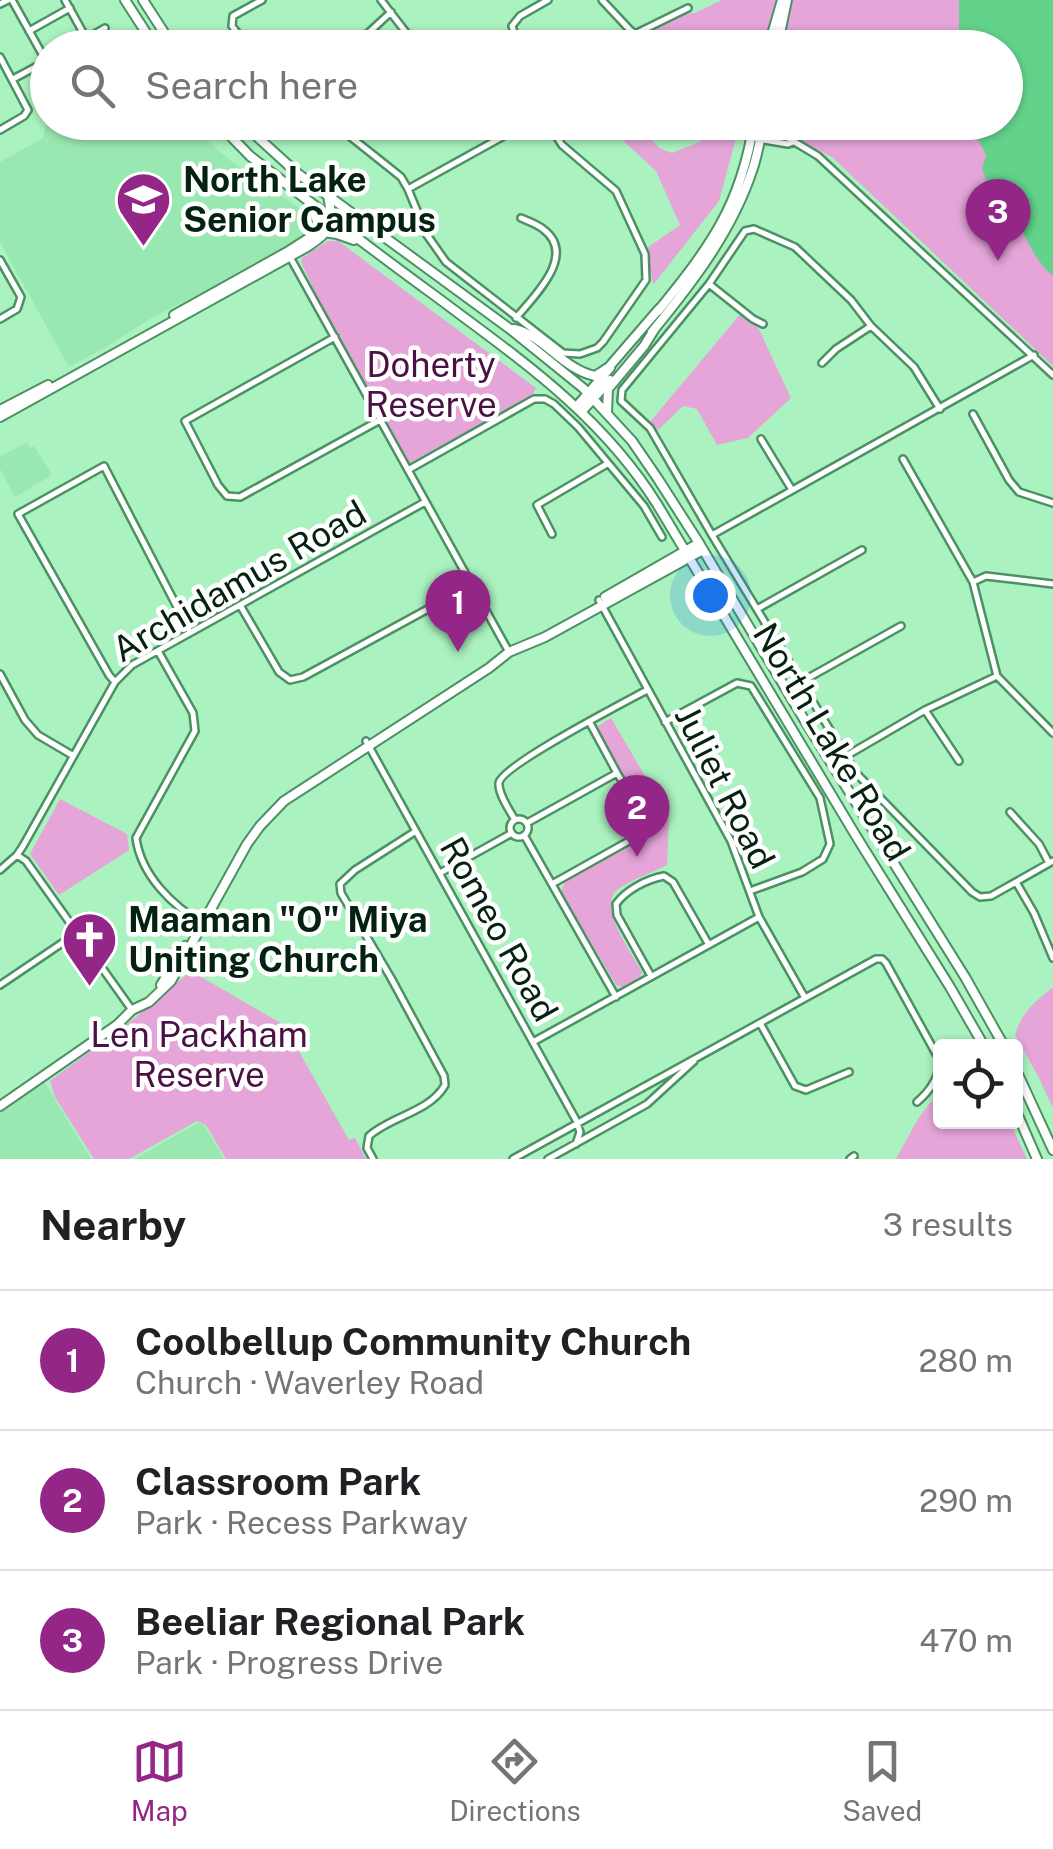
<!DOCTYPE html>
<html lang="en">
<head>
<meta charset="utf-8">
<style>
	body { margin:0; font-family:"Public Sans",sans-serif; background:#f2f2f2; color:#202124 }
	.controls { position:absolute; right:30px; bottom:30px; display:grid; overflow:hidden; border-radius:10px; box-shadow:0 2px 8px #0004 }
	.controls button { width:90px; height:90px; display:grid; place-items:center; padding:0; border:0; border-bottom:2px solid #e0e0e0; background:#fff; color:#202124; font:50px sans-serif }
	.you { position:absolute; left:710px; top:595px; width:35px; height:35px; margin:-25px; border:8px solid #fff; border-radius:50%; background:#1a73e8; box-shadow:0 0 0 15px #1a73e833 }
	.badge { display:grid; place-items:center; width:65px; height:65px; border-radius:50%; background:#932687; color:#fff; font-size:32px; font-weight:700 }
	.pin { position:absolute; translate:-50% -82px; filter:drop-shadow(0 2px 5px #0008) }
	.pin::after { content:''; position:absolute; top:52px; width:35px; height:30px; background:inherit; clip-path:polygon(0 0,100% 0,50% 100%) }
	.list { margin:0; padding:0; list-style:none }
	h2 { display:flex; justify-content:space-between; align-items:center; height:130px; margin:0; padding:0 40px; font-size:42px }
	h2 small { font-size:32px; font-weight:400; color:#757577 }
	.list li { display:grid; grid-template-columns:65px 1fr auto; gap:30px; align-items:center; box-sizing:border-box; height:140px; padding:0 40px; border-top:2px solid #e0e0e0 }
	.list b { display:block; font-size:38px; white-space:nowrap }
	.list p { margin:0; font-size:32px; white-space:nowrap; color:#757577 }
	.list em { font-size:32px; font-style:normal; color:#757577 }
	.icon { flex:none; width:55px; height:55px; fill:none; stroke:currentColor; stroke-width:2; stroke-linecap:round; stroke-linejoin:round }
	.map { position:relative; flex:none; width:1053px; height:1159px; overflow:hidden }
	.search { position:absolute; background:#fff; box-shadow:0 2px 8px #0004; left:30px; right:30px; top:30px; height:110px; display:flex; align-items:center; gap:25px; box-sizing:border-box; padding:0 35px; border-radius:55px; color:#757577; font-size:38px }
	.sheet { height:550px; background:#fff }
	nav { display:flex; justify-content:space-around; align-items:center; box-sizing:border-box; height:140px; border-top:2px solid #e0e0e0; background:#fff; font-size:28px; color:#757577 }
	nav a { display:grid; justify-items:center; gap:5px }
	nav .on { color:#932687 }
	.map>svg:first-child { display:block }
</style>
</head>
<body>
<div class="map">
<svg width="1053" height="1159" viewBox="0 0 1053 1159">
	<rect width="100%" height="100%" fill="#aaf2bf"/>
	<!-- built -->
	<path fill="#9ae8b1" d="M47,120L48,122L187,123L232,162L304,211L309,221L308,233L275,254L150,319L108,346L69,367L0,242V162L43,138Z
		M27,442L30,448L34,446L52,475L15,497L0,469V457Z
		M43,1080L91,1159H0V1109Z
		M198,1123L204,1125L224,1159H134Z"/>
	<!-- green -->
	<path fill="#e5a5d9" d="M722,0H778L764,47H666L647,34L686,14L695,13Z
		M793,0H1053V366L832,157L773,128L774,122H1006V48L782,47Z
		M604,123H639L659,148L672,153C689,146 713,139 723,123H740L719,201L653,285L647,248L680,225L656,171Z
		M328,241H338L536,388L532,395L408,464L320,303L301,262L302,258Z
		M742,312L757,325L791,398L748,438L717,445L697,409L683,406L658,430L649,423Z
		M611,718L669,817L667,865C655,871 624,883 616,891C598,908 633,955 642,972L640,977L622,987L616,985L561,892L565,881L632,843L642,834L640,822L618,780L595,728Z
		M60,799L127,834L129,850L59,895L30,854Z
		M191,971L284,1025L349,1140L355,1138L366,1159H226L206,1125L197,1121L129,1159H94L55,1097L50,1081L130,1022Z
		M1053,987V1108L1038,1076L1015,1035C1022,1011 1034,1003 1053,987Z
		M940,1094V1122H1010L1027,1159H896C909,1137 920,1109 940,1094Z"/>
	<!-- water -->
	<path fill="#63d38b" d="M959,0H1053V276C1037,263 1025,239 1018,220C987,213 993,194 982,169L986,155L969,123L1006,122V48L959,47Z"/>
	<g fill="none" stroke-linecap="round" stroke-linejoin="round">
		<defs>
			<path id="street" d="M12,0L46,61
				M65,0L86,38
				M381,0L418,48
				M602,0L630,30L653,48
				M0,4L8,0
				M29,31L70,8
				M635,34L688,8
				M70,48L105,28
				M249,48L232,26L233,16L262,0
				M376,48L364,37L391,12
				M519,48L512,26L520,16L548,0
				M0,57L28,110L24,116L0,130
				M13,79L45,62
				M332,122L401,177L408,189L529,122
				M763,133L788,138L818,156L1053,375
				M757,139L788,144L793,142
				M408,189L427,235L446,262L563,353L580,354L597,348L603,342L646,280L645,254L616,191L562,145L547,122
				M290,257L509,652
				M0,260L21,297L17,309L0,319
				M709,284L753,319L763,324
				M516,318C534,296 578,255 543,229C537,224 528,221 521,218
				M335,337L185,421L218,485L227,496L240,497L380,420
				M822,363L836,349L871,326
				M940,409L914,367L871,326L851,300L795,247L754,229L745,231L709,284L622,390L621,401L650,428L712,535L856,773L972,892L980,897L991,896L1053,861
				M973,414L1009,480L1019,492L1053,503
				M761,439L792,490
				M903,459L973,582L997,676L1053,733
				M408,470L534,399H545L554,404L578,427L644,506L662,537
				M552,534L537,505L607,464
				M712,535L1034,355
				M973,582L986,576L1053,584
				M599,600L731,841L759,917L805,998
				M240,605L279,672L290,680L303,677L472,585
				M757,609L862,550
				M158,651L193,713L195,731L136,838C141,875 172,906 204,924
				M0,674L25,720L38,735L72,755
				M115,682L109,675L18,514L104,466L190,632
				M801,682L901,626
				M925,710L959,761
				M665,722L737,683L751,686L820,798L830,844L823,859L802,872L750,891
				M366,741L576,1120L580,1132L576,1144
				M846,756L925,710L997,676
				M1010,812L1039,844L1049,863
				M510 828a9 9 0 1 1 18 0a9 9 0 1 1-18 0Z
				M515,820C510,811 498,794 499,783C501,766 625,702 647,690
				M527,823L617,773L590,723
				M524,835L616,997
				M17,855L26,861L132,1010
				M0,870L17,855L23,846L115,682L132,665L425,502
				M440,873L512,833
				M1016,882L1034,913L1053,958
				M552,884L636,837C651,817 628,792 617,773
				M651,976L617,915L616,904C626,890 647,879 664,876L673,882L709,945
				M0,985L77,933
				M760,1023L795,1086L806,1090L849,1072
				M533,1042L759,917
				M373,1159L367,1148L369,1136C391,1116 430,1112 445,1085L444,1076L391,978L341,893L340,884L355,870L416,831
				M513,1159L876,959H882L886,963L940,1061C939,1078 930,1091 917,1102
				M548,1159L647,1104L694,1061
				M850,1159L854,1156"/>
			<path id="secondary" d="M768,48L782,0
				M777,48L787,0
				M658,311C710,247 741,206 754,122
				M174,315L287,252L315,234L327,221L351,214
				M652,332C693,282 733,230 753,168C758,153 760,138 764,122
				M577,406L610,368
				M0,410L48,385
				M582,411L610,380
				M0,417L307,247C332,230 334,225 328,196
				M605,597L699,543
				M161,985L185,946
				M0,1106L117,1025L132,1010L149,1002L171,981L247,844L260,826L284,801L489,668L509,652L545,637L703,550"/>
			<path id="primary" d="M125,0L156,48
				M143,0L174,48
				M217,122L250,156C311,203 372,250 434,295C518,358 600,413 657,504L856,836L950,987L984,1046
				M241,122L297,173L510,329L583,388L632,441L658,479L699,543L805,721L965,977L1004,1046
				M312,204L317,222L315,234
				M324,232L337,234L354,240
				M514,329C543,335 564,370 595,376L609,367L659,309
				M607,413L608,389L644,346L654,330
				M1016,1070L1053,1150
				M1016,1111L1037,1159"/>
		</defs>
		<!-- street casing -->
		<use href="#street" stroke="#4c9163" stroke-width="10"/>
		<!-- secondary casing -->
		<use href="#secondary" stroke="#4c9163" stroke-width="12"/>
		<!-- primary casing -->
		<use href="#primary" stroke="#4c9163" stroke-width="12"/>
		<!-- street -->
		<use href="#street" stroke="#fff" stroke-width="5"/>
		<!-- secondary -->
		<use href="#secondary" stroke="#fff" stroke-width="8"/>
		<!-- primary -->
		<use href="#primary" stroke="#fff" stroke-width="8"/>
	</g>
	<!-- icons -->
	<defs>
		<symbol id="school-pin" viewBox="-11 -11 22 30"><path d="M0 17L-7.5 6A9.5 9.5 0 1 1 7.5 6Z" fill="#932687" stroke="#fff"/><path d="M0-5L7-2L0 1L-7-2ZM-4 1L0 2.5L4 1V4Q0 6-4 4Z" fill="#fff"/></symbol>
		<symbol id="church-pin" viewBox="-11 -11 22 30"><path d="M0 17L-7.5 6A9.5 9.5 0 1 1 7.5 6Z" fill="#932687" stroke="#fff"/><path d="M-1.2-6h2.4v3.5h3.3v2.4h-3.3V6h-2.4V-.1h-3.3v-2.4h3.3Z" fill="#fff"/></symbol>
	</defs>
	<g fill-rule="evenodd">
		<use href="#school-pin" x="112" y="168" width="63" height="86"/>
		<use href="#church-pin" x="58" y="908" width="63" height="86"/>
	</g>
	<g text-anchor="middle" dominant-baseline="central" stroke-width="9" stroke-linejoin="round" paint-order="stroke">
		<!-- poi labels -->
		<g font-size="35" font-weight="bold" fill="#042210" stroke="#fff" text-anchor="start">
			<text x="183" y="179">North Lake<tspan x="183" dy="40">Senior Campus</tspan></text>
			<text x="128" y="919">Maaman "O" Miya<tspan x="128" dy="40">Uniting Church</tspan></text>
		</g>
		<!-- park labels -->
		<g font-size="35" fill="#4a1244" stroke="#fff">
			<text x="431" y="364">Doherty<tspan x="431" dy="40">Reserve</tspan></text>
			<text x="199" y="1034">Len Packham<tspan x="199" dy="40">Reserve</tspan></text>
		</g>
		<!-- street labels -->
		<g font-size="35" fill="#042210" stroke="#fff">
			<text transform="translate(239 581) rotate(-30)">Archidamus Road</text>
			<text transform="translate(832 742) rotate(59)">North Lake Road</text>
			<text transform="translate(725 787) rotate(63)">Juliet Road</text>
			<text transform="translate(499 929) rotate(61)">Romeo Road</text>
		</g>
	</g>
</svg>
<div class="controls">
<button><svg class="icon" aria-label="locate" viewBox="0 0 24 24"><circle cx="12" cy="12" r="6"/><path d="M12 2v4M12 18v4M2 12h4M18 12h4"/></svg></button>
</div>
<div class="you"></div>
<div class="pin badge" style="left:458px;top:652px">1</div>
<div class="pin badge" style="left:637px;top:857px">2</div>
<div class="pin badge" style="left:998px;top:261px">3</div>
<div class="search"><svg class="icon" aria-label="search" viewBox="0 0 24 24"><circle cx="10" cy="10" r="6"/><path d="M15 15l6 6"/></svg>Search here</div>
</div>
<section class="sheet">
<h2>Nearby<small>3 results</small></h2>
<ul class="list">
<li><span class="badge">1</span><div><b>Coolbellup Community Church</b><p>Church · Waverley Road</p></div><em>280 m</em></li>
<li><span class="badge">2</span><div><b>Classroom Park</b><p>Park · Recess Parkway</p></div><em>290 m</em></li>
<li><span class="badge">3</span><div><b>Beeliar Regional Park</b><p>Park · Progress Drive</p></div><em>470 m</em></li>
</ul>
</section>
<nav>
<a class="on"><svg class="icon" aria-label="map" viewBox="0 0 24 24"><path d="M3 6l6-2 6 2 6-2v14l-6 2-6-2-6 2zM9 4v14M15 6v14"/></svg>Map</a>
<a><svg class="icon" aria-label="directions" viewBox="0 0 24 24"><path d="M12 3l9 9-9 9-9-9zM9 14v-3h6M13 9l2 2-2 2"/></svg>Directions</a>
<a><svg class="icon" aria-label="saved" viewBox="0 0 24 24"><path d="M7 4h10v16l-5-4-5 4z"/></svg>Saved</a>
</nav>
</body>
</html>
